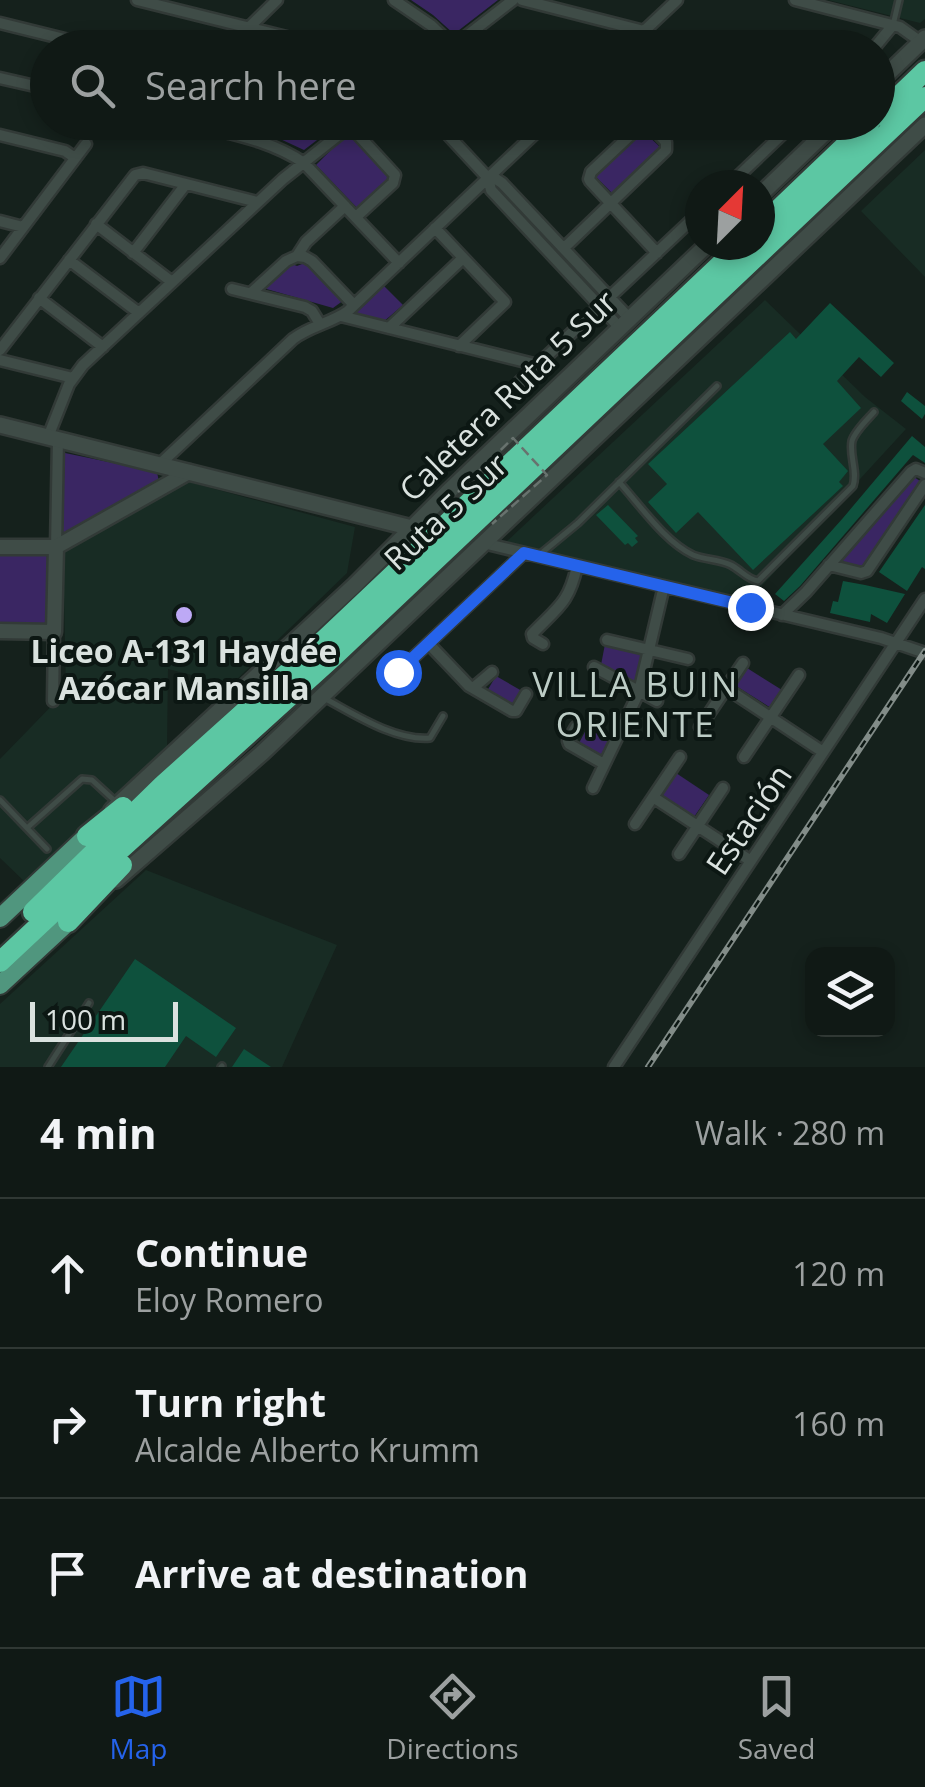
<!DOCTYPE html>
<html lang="en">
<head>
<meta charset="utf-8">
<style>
	body { margin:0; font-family:"Open Sans",sans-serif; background:#1e2622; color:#f1f3f6 }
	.controls { position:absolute; right:30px; bottom:30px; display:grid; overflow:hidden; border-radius:20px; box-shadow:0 5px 15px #0003 }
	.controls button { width:90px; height:90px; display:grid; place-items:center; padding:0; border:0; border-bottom:2px solid #303834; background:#101915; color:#f1f3f6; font:50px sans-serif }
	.compass { position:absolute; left:685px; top:170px; width:90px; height:90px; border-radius:50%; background:#101915; box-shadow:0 5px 15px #0003; rotate:24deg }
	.scale { position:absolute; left:30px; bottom:25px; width:148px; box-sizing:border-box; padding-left:10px; border:5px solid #dae2df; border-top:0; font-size:28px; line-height:35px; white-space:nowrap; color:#dae2df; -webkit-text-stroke:8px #0c1713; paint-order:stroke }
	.stop { position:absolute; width:30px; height:30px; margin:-22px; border:8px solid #2563eb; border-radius:50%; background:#fff }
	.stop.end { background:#2563eb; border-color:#fff; box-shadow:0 2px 10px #0008 }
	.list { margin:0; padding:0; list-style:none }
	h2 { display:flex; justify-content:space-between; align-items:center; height:130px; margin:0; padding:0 40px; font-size:42px }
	h2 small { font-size:32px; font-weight:400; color:#9ca0a0 }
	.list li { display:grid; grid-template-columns:65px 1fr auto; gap:30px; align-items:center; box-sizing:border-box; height:150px; padding:0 40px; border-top:2px solid #303834 }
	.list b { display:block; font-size:38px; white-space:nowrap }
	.list p { margin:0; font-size:32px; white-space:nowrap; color:#9ca0a0 }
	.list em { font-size:32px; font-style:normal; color:#9ca0a0 }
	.icon { flex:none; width:55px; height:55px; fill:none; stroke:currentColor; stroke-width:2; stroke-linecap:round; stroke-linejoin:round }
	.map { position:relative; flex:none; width:925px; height:1067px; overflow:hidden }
	.search { position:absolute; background:#101915; box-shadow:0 5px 15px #0003; left:30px; right:30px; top:30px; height:110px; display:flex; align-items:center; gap:25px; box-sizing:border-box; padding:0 35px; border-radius:55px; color:#9ca0a0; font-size:38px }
	.sheet { height:580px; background:#101915 }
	nav { display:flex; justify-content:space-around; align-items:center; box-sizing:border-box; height:140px; border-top:2px solid #303834; background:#101915; font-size:28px; color:#9ca0a0 }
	nav a { display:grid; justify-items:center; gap:5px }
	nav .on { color:#2563eb }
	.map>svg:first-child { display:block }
</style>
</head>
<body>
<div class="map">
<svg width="925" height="1067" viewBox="0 0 925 1067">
	<rect width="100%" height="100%" fill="#15211c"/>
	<!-- built -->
	<path fill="#182c24" d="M828,0H925V19L920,23Z
		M925,150V277L861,211Z
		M765,300L865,397L906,429L747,602L506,542Z
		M189,482L355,527L347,573L231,685L168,669L167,748L25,882L0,858V759L66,691L63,550Z
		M146,870L337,945L282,1067H0V1004Z"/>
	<!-- green -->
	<path fill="#3a2663" d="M411,0H498L454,34L433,15Z
		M335,123L338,124L304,150L278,138L283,123Z
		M643,131L660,147L613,194L596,177Z
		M348,133L392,178L359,210L316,165Z
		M307,262L344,300L333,308L263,288L292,264L297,266Z
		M384,286L403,305L382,323L354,315Z
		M65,453L157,472L159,482L62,537Z
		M914,477L920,481L862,568L837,562Z
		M0,551H38L51,559L49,621L41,626L0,625Z
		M605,644L643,653L634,684L601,665Z
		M747,668L782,690L771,708L736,686Z
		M496,676L522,691L513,707L487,691Z
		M588,726L611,740L601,758L578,745Z
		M676,773L709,795L694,817L661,796Z"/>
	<!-- building -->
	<path fill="#0e513d" d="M830,303L894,363L881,377L859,357L837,381L861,408L823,444L848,471L839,482L843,486L753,570L698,512L676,533L648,502L667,484L648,464L790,332L796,339Z
		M907,392L925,406V414L922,419L901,401Z
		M912,436L925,447V463L913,455L912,456L800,586L784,601L775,594L843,518Z
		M608,505L638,536L635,538L638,542L632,547L628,543L625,545L596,515Z
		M925,505V569L922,567L907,591L879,572Z
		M843,581L865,585L905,594L887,623L871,614L870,622L830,613L833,601L838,602Z
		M135,959L236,1028L216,1057L186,1036L165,1067H61Z
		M244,1049L271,1067H232Z"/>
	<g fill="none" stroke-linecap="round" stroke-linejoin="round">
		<defs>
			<path id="service" d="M893,25L899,0
				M619,482C640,505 665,542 693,555C705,560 719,559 731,565C742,571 747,579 758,581L853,486C858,471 849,456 852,441C855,431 867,420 874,412
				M538,556L578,523L717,386
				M324,698C354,714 395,741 430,738L443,716
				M0,800L47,849
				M27,828L82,779L92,780L116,802
				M48,1067L89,1003
				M221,1067L222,1066"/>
			<path id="minor" d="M137,0L331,48
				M394,0L432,26L455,48
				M522,0L644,31
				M795,0L900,27L921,42
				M0,23L101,48
				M228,48L277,0
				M451,48L513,0
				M626,48L677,0
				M874,48L893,25
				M0,78L48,89
				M186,122C226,133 269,139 304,163L399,263
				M436,122L488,178L491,190L620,328
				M350,126L395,175L393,183L356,217
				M228,133L240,122
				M0,135L65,151L75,158
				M488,178L496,179L502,183L630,319
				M729,185L795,122
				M0,221L23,227
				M96,224L172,282
				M435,228L505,302L459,346
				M564,248C597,216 631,184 664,152L666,150V142L651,126L645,124L640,126L591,172L589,179L590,181C612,205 635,229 657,253
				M133,253L186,184
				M297,256L305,257L312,261L354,305
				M297,256L306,242L345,206
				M0,258L86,144
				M69,260L139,313
				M232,289L305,307L312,311L320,324
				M251,293L286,261L297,256
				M39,298L103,347
				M341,316L538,365
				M389,328L463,258
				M0,350L135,175L143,173L257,202
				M0,360L73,378
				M514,387L700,212
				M48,437L69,384L83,365L283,179L355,122
				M159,465L293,339C310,326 331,323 348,311L547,122
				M483,543L881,638L925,653
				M56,547L58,440
				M829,565L861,573L867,571L925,485
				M782,615L806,592L911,472L916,469L925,473
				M607,640L688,659
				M429,644L469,686L512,711H516L526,694
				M543,644L533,638L532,634C558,607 569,603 577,566
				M594,667L657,701
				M398,672L524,553
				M473,688L492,672
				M726,688L823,752
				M53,701L54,632
				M576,727L568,741L569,744L604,764
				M700,727L743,663
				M744,757L799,675
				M593,788L639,692L664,586
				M653,797L751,861
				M635,824L680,757
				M679,854L723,788
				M614,1067L925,599"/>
			<path id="tertiary" d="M0,547H56L189,472
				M0,631L54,632L56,547"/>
			<path id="secondary" d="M878,83L925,38
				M760,195L836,122
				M0,425L412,528
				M112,810L355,585L447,493L707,245
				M116,880L262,753L925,125"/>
			<path id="primary" d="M0,918L87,836
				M0,985L68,922"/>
			<path id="motorway" d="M878,116L925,71
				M760,227L870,122
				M87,836L123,807
				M33,912L163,785L324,640L741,245
				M68,922L122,865
				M0,962L110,859L334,656L925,97"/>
		</defs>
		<!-- service casing -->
		<use href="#service" stroke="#323a37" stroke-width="10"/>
		<!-- minor casing -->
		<use href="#minor" stroke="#323a37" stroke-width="15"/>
		<!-- tertiary casing -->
		<use href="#tertiary" stroke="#323a37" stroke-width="19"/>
		<!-- secondary casing -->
		<use href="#secondary" stroke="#323a37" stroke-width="20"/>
		<!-- primary casing -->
		<use href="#primary" stroke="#323a37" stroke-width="22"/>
		<!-- motorway casing -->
		<use href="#motorway" stroke="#323a37" stroke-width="25"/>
		<!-- service -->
		<use href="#service" stroke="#3f4c47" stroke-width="5"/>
		<!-- minor -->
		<use href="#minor" stroke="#3f4c47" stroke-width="10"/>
		<!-- tertiary -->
		<use href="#tertiary" stroke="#3f4c47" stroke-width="14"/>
		<!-- secondary -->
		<use href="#secondary" stroke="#3f4c47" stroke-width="15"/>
		<!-- primary -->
		<use href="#primary" stroke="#50967e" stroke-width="18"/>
		<!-- motorway -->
		<use href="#motorway" stroke="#5cc7a3" stroke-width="20"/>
		<defs>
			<path id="rail" d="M648,1067L925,651"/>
		</defs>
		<!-- rail casing -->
		<use href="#rail" stroke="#828c88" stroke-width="6"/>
		<!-- rail -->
		<use href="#rail" stroke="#0c1713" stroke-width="2.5" stroke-dasharray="8" stroke-linecap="butt"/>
		<!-- path-bridge -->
		<path stroke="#68726e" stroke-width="2.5" stroke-dasharray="10 5" stroke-linecap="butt" d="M458,492L513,438L547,475L492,524"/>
	</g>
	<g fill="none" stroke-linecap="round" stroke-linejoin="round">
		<!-- route -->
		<path stroke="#2563eb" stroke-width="12" d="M398,672L524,553L750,607"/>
	</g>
	<!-- markers -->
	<circle fill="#bda9f5" stroke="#0c1713" stroke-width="4" cx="184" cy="615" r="10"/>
	<g text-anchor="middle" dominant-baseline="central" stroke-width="8" stroke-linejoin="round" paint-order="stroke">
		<!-- street labels -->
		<g font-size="32" fill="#dae2df" stroke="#0c1713">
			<text transform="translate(507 395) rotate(-44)">Caletera Ruta 5 Sur</text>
			<text transform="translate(445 511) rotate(-43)">Ruta 5 Sur</text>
			<text transform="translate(748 819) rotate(-56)">Estación</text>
		</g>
		<!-- poi labels -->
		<g font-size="32" font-weight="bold" fill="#dae2df" stroke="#0c1713">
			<text x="184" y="650">Liceo A-131 Haydée<tspan x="184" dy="37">Azócar Mansilla</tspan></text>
		</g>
		<!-- neighbourhood labels -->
		<g font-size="35" letter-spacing="2.5" fill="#bdcdc6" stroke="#0c1713">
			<text x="636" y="683">VILLA BUIN<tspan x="636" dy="40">ORIENTE</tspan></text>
		</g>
	</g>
</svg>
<div class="controls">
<button><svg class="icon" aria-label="layers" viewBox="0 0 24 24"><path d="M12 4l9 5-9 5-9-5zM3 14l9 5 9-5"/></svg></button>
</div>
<svg class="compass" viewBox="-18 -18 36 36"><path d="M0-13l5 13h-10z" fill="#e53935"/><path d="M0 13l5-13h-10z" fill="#9ca0a0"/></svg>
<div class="scale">100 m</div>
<div class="stop" style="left:398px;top:672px"></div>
<div class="stop end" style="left:750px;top:607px"></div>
<div class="search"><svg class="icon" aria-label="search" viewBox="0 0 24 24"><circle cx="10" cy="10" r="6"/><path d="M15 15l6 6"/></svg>Search here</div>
</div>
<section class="sheet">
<h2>4 min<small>Walk · 280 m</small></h2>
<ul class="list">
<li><svg class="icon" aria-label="ahead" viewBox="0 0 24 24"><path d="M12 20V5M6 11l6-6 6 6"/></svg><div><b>Continue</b><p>Eloy Romero</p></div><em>120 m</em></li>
<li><svg class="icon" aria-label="right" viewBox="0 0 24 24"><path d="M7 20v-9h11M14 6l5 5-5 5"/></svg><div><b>Turn right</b><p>Alcalde Alberto Krumm</p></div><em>160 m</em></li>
<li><svg class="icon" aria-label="arrive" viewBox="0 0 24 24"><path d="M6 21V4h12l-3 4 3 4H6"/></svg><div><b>Arrive at destination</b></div></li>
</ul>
</section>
<nav>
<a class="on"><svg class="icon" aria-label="map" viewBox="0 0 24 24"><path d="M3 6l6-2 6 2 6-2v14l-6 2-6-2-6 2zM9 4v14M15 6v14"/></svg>Map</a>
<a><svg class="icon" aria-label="directions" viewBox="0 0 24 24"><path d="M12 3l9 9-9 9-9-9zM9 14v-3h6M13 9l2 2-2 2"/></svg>Directions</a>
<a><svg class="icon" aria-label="saved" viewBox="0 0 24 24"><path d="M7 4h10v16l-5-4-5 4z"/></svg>Saved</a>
</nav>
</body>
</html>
